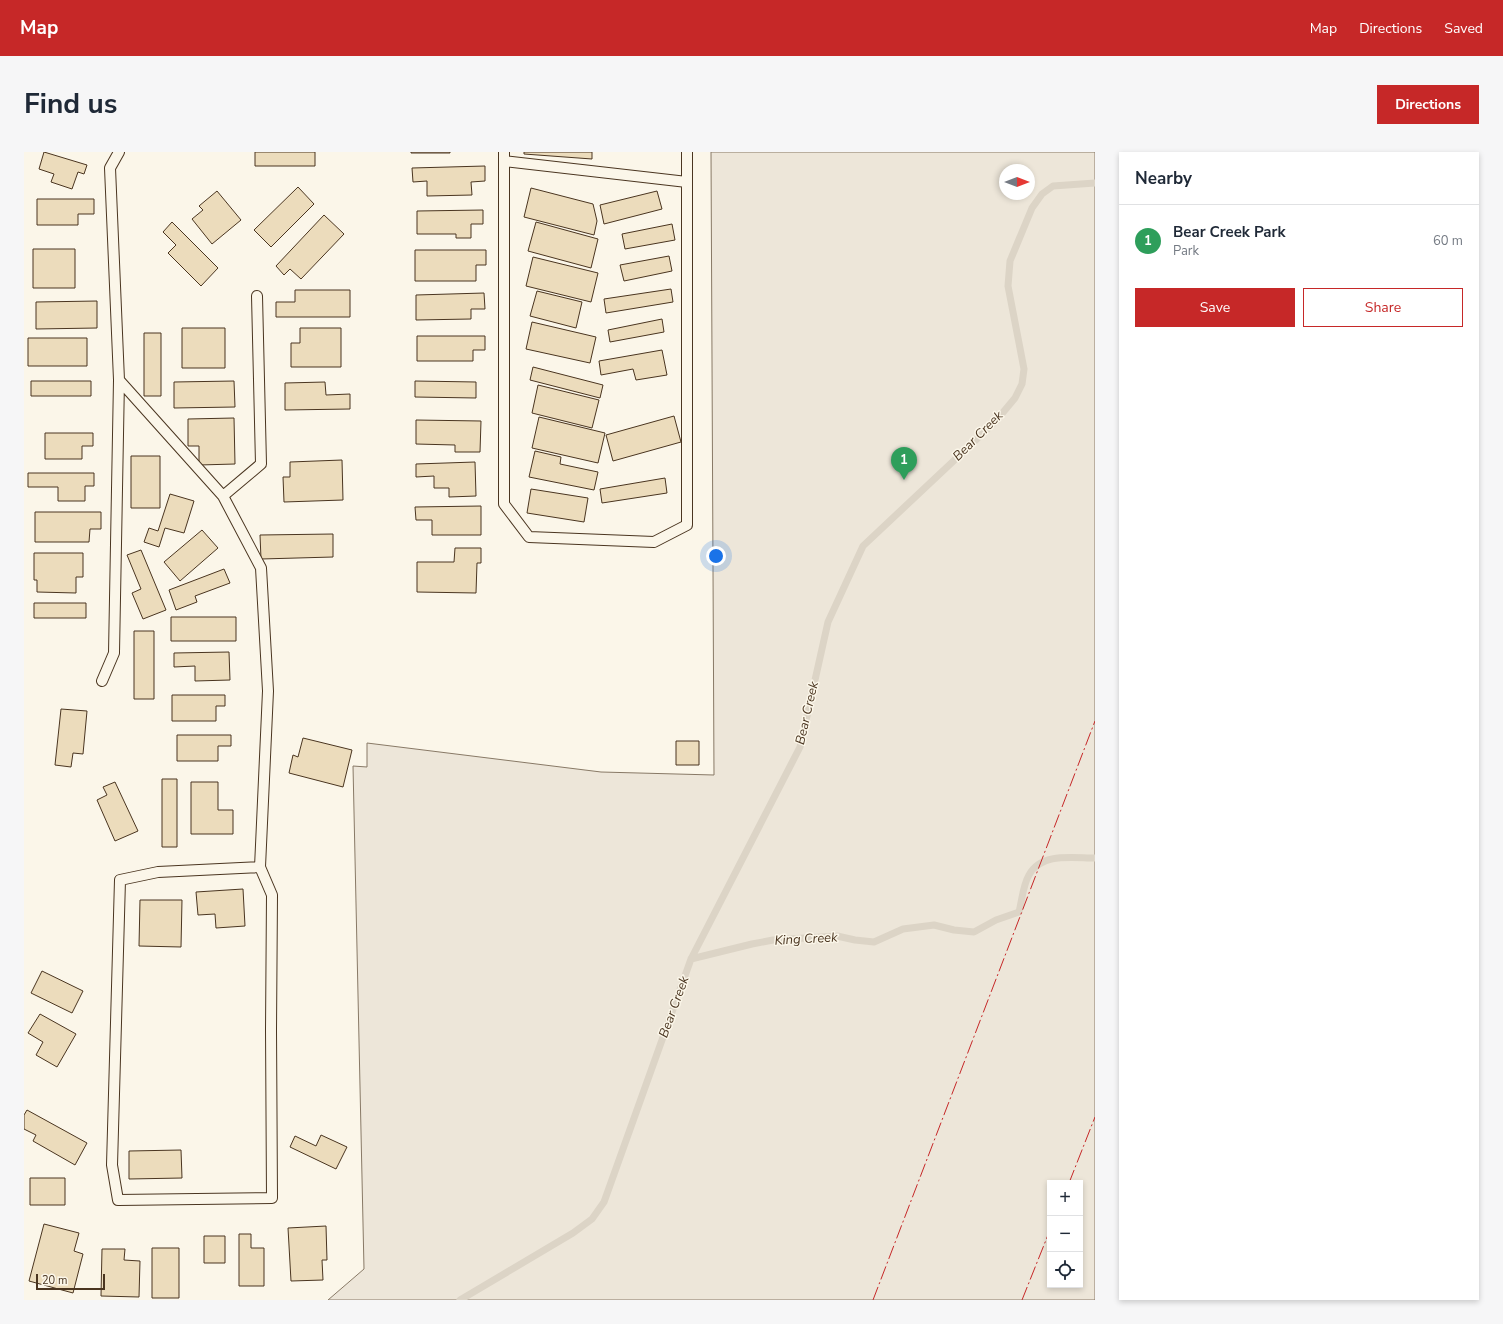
<!DOCTYPE html>
<html lang="en">
<head>
<meta charset="utf-8">
<style>
	body { margin:0; font-family:"Nunito Sans",sans-serif; background:#f6f6f7; color:#1f2937 }
	.controls { position:absolute; right:12px; bottom:12px; display:grid; overflow:hidden; border-radius:0px; box-shadow:0 2px 6px #0003 }
	.controls button { width:36px; height:36px; display:grid; place-items:center; padding:0; border:0; border-bottom:1px solid #e0e1e3; background:#fff; color:#1f2937; font:20px sans-serif }
	.compass { position:absolute; left:975px; top:12px; width:36px; height:36px; border-radius:50%; background:#fff; box-shadow:0 2px 6px #0003; rotate:90deg }
	.scale { position:absolute; left:12px; bottom:10px; width:69px; box-sizing:border-box; padding-left:4px; border:2px solid #4a3520; border-top:0; font-size:11px; line-height:14px; white-space:nowrap; color:#4a3520; -webkit-text-stroke:3px #fbf6e9; paint-order:stroke }
	.you { position:absolute; left:692px; top:404px; width:14px; height:14px; margin:-10px; border:3px solid #fff; border-radius:50%; background:#1a73e8; box-shadow:0 0 0 6px #1a73e833 }
	.badge { display:grid; place-items:center; width:26px; height:26px; border-radius:50%; background:#c62828; color:#fff; font-size:13px; font-weight:700 }
	.pin { position:absolute; translate:-50% -33px; filter:drop-shadow(0 1px 2px #0008) }
	.pin::after { content:''; position:absolute; top:21px; width:14px; height:12px; background:inherit; clip-path:polygon(0 0,100% 0,50% 100%) }
	.list { margin:0; padding:0; list-style:none }
	h2 { display:flex; justify-content:space-between; align-items:center; height:52px; margin:0; padding:0 16px; font-size:17px }
	h2 small { font-size:13px; font-weight:400; color:#747a83 }
	.list li { display:grid; grid-template-columns:26px 1fr auto; gap:12px; align-items:center; box-sizing:border-box; height:72px; padding:0 16px; border-top:1px solid #e0e1e3 }
	.list b { display:block; font-size:15px; white-space:nowrap }
	.list p { margin:0; font-size:13px; white-space:nowrap; color:#747a83 }
	.list em { font-size:13px; font-style:normal; color:#747a83 }
	.actions { display:flex; gap:8px; padding:12px 16px }
	.actions a { flex:1; padding:9px 0; border:1px solid #c62828; border-radius:0px; text-align:center; font-size:14px; color:#c62828 }
	.actions .main { background:#c62828; color:#fff }
	.icon { flex:none; width:22px; height:22px; fill:none; stroke:currentColor; stroke-width:2; stroke-linecap:round; stroke-linejoin:round }
	.map { position:relative; flex:none; width:1071px; height:1148px; overflow:hidden; border-radius:0px }
	header { display:flex; align-items:center; gap:24px; box-sizing:border-box; height:56px; padding:0 20px; background:#c62828; color:#fff }
	header strong { font-size:19px }
	nav { display:flex; gap:22px; margin-inline-start:auto; font-size:14px }
	.intro { display:flex; align-items:center; justify-content:space-between; box-sizing:border-box; height:96px; padding:0 24px }
	h1 { margin:0; font-size:28px }
	.button { padding:10px 18px; border-radius:0px; background:#c62828; color:#fff; font-size:14px; font-weight:700 }
	main { display:flex; gap:24px; padding:0 24px }
	aside { flex:1; background:#fff; border-radius:0px; box-shadow:0 2px 6px #0003 }
	.map>svg:first-child { display:block }
</style>
</head>
<body>
<header>
<strong>Map</strong>
<nav><a>Map</a><a>Directions</a><a>Saved</a></nav>
</header>
<div class="intro"><h1>Find us</h1><a class="button">Directions</a></div>
<main>
<div class="map">
<svg width="1071" height="1148" viewBox="0 0 1071 1148">
	<rect width="100%" height="100%" fill="#fbf6e9"/>
	<!-- green -->
	<path fill="#ede6d9" stroke="#887966" fill-rule="evenodd" d="M687,0H1071V1148H304L340,1117L329,614L343,615V591L577,620L690,623ZM981,18H1005V42H981ZM1026,1031H1056V1133H1026Z"/>
	<g fill="none" stroke-linecap="round" stroke-linejoin="round">
		<!-- stream -->
		<path stroke="#dcd4c6" stroke-width="7" d="M667,807L728,792L749,788L813,784L831,788L850,790L879,777L910,773L930,778L950,780L972,768L995,760C998,748 999,733 1005,723C1017,700 1049,706 1071,706
			M436,1148L549,1081L568,1067L580,1050L667,807L776,595L804,470L839,394L971,270L991,246L998,232L1000,217L984,134L986,109L1008,56L1018,42L1029,34L1071,31"/>
	</g>
	<!-- building -->
	<path fill="#ecdcbc" stroke="#4a3520" d="M20,0L63,13L60,22L54,20L48,37L27,30L30,22L15,17Z
		M231,0H291V14H231Z
		M387,0H426V1H387Z
		M500,0H568V7L500,2Z
		M461,14V29L447,30L448,43L403,44V29L389,30L388,16Z
		M274,35L290,52L247,95L230,78Z
		M507,36L569,52L573,69L570,83L500,65Z
		M193,39L217,68L188,92L168,67L179,58L175,54Z
		M633,39L638,57L580,72L576,53Z
		M13,47H70V62H54V73H13Z
		M459,58V72H447V86H432V82H393V59Z
		M300,63L320,82L277,127L266,117L260,123L252,114Z
		M148,70L194,116L177,134L144,101L152,93L139,80Z
		M512,70L574,87L567,116L504,99Z
		M648,72L651,88L601,97L598,82Z
		M9,97H51V136H9Z
		M391,98H462V113H452V129H391Z
		M645,104L648,119L600,129L596,113Z
		M509,105L574,121L567,150L502,134Z
		M647,137L649,150L582,161L580,147Z
		M271,138H326V165H252V150H271Z
		M513,139L558,150L552,176L506,164Z
		M460,141L461,157H447V167L392,168V143Z
		M73,149V176L12,177V150Z
		M638,167L640,180L586,190L584,178Z
		M508,170L572,185L566,211L502,197Z
		M158,176H201V216H158Z
		M276,176H317V215H267V191H276Z
		M120,181H137V244H120Z
		M393,184H461V198H449V209H393Z
		M4,186H63V214H4Z
		M638,198L643,223L612,228L609,217L577,223L575,209Z
		M509,215L579,233L576,246L506,228Z
		M7,229H67V244H7Z
		M210,229L211,255L150,256V230Z
		M391,229L452,230V246L391,245Z
		M301,230L302,243L326,242V257L261,258V231Z
		M514,233L575,248L568,276L508,261Z
		M650,264L657,290L589,309L582,283Z
		M515,265L581,281L574,311L508,296Z
		M210,266L211,312L175,313V294H164V267Z
		M392,268L457,269L456,300H431V293L392,292Z
		M21,281H69V294H58V307H21Z
		M511,299L537,305L536,312L574,320L570,338L505,325Z
		M107,304H136V356H107Z
		M318,308L319,348L260,350L259,325H266V310Z
		M451,310L452,344L425,345V336H410V324L392,325V312Z
		M4,321H70V334H61V349H34V335H4Z
		M641,326L643,341L578,351L576,337Z
		M507,337L564,346L560,370L503,361Z
		M146,342L170,349L160,381L141,376L135,395L120,390L125,376L134,379Z
		M457,354V383H408V368H392L391,355Z
		M11,360H77V377H66L65,390H11Z
		M178,378L194,396L156,429L140,410Z
		M309,382V405L237,407L236,383Z
		M431,396H457V411H453L452,441L393,440V410H430Z
		M117,398L142,458L119,467L108,441L117,437L103,403Z
		M10,401H59V425H52V441L13,440V428H10Z
		M200,417L206,431L171,444L173,450L152,458L145,438Z
		M10,451H62V466H10Z
		M147,465H212V489H147Z
		M110,479H130V547H110Z
		M205,500L206,528L171,529V514L150,515V501Z
		M148,543H201V554H192V569H148Z
		M37,557L63,559L59,602L49,601L47,615L31,613Z
		M153,583H207V594H194V609H153Z
		M279,586L328,598L319,635L265,621L269,603L274,605Z
		M652,589H675V613H652Z
		M138,627H153V695H138Z
		M91,630L114,679L91,689L73,648L83,643L79,635Z
		M167,630H194V658H209V682H167Z
		M219,737L221,774L192,776L191,762L174,763L172,740Z
		M116,748H158L157,795L115,794Z
		M18,819L59,839L48,861L7,841Z
		M16,862L52,882L33,915L12,903L19,890L4,881Z
		M3,958L63,991L51,1013L9,989L12,983L0,977V963Z
		M297,983L323,995L312,1017L266,995L271,984L292,994Z
		M157,998L158,1026L105,1027V999Z
		M6,1026H41V1053H6Z
		M20,1072L55,1081L50,1099L59,1102L49,1141L5,1129Z
		M302,1074L303,1108H298L299,1128L267,1129L264,1076Z
		M215,1082H227V1096H240V1134H215Z
		M180,1084H201V1111H180Z
		M128,1096H155V1146H128Z
		M78,1097H101L100,1108L116,1109L115,1145L77,1144Z"/>
	<g fill="none" stroke-linecap="round" stroke-linejoin="round">
		<defs>
			<path id="lane" d="M480,0V352L505,385L630,390L663,373V0
				M480,9L663,30
				M95,228L199,344L237,416L244,539L236,715L248,743L247,878L248,1046L94,1048L88,1013L96,728L134,720L236,715
				M199,344L237,312L233,144
				M78,529L90,501L95,228L86,16L95,0"/>
		</defs>
		<!-- lane casing -->
		<use href="#lane" stroke="#4a3520" stroke-width="12"/>
		<!-- lane -->
		<use href="#lane" stroke="#fbf6e9" stroke-width="10"/>
		<!-- power -->
		<path stroke="#c62828" stroke-width="1" stroke-dasharray="14 3 2 3" stroke-linecap="butt" d="M1045,1031L1071,965
			M849,1148L1071,569
			M998,1148L1026,1078"/>
	</g>
	<g text-anchor="middle" dominant-baseline="central" stroke-width="3" stroke-linejoin="round" paint-order="stroke">
		<!-- water labels -->
		<g font-size="13" font-style="italic" fill="#4a3520" stroke="#fbf6e9">
			<text transform="translate(954 284) rotate(-45)">Bear Creek</text>
			<text transform="translate(783 561) rotate(-77)">Bear Creek</text>
			<text transform="translate(782 787) rotate(-3)">King Creek</text>
			<text transform="translate(650 855) rotate(-70)">Bear Creek</text>
		</g>
	</g>
</svg>
<div class="controls">
<button>+</button>
<button>−</button>
<button><svg class="icon" aria-label="locate" viewBox="0 0 24 24"><circle cx="12" cy="12" r="6"/><path d="M12 2v4M12 18v4M2 12h4M18 12h4"/></svg></button>
</div>
<svg class="compass" viewBox="-18 -18 36 36"><path d="M0-13l5 13h-10z" fill="#e53935"/><path d="M0 13l5-13h-10z" fill="#747a83"/></svg>
<div class="scale">20 m</div>
<div class="you"></div>
<div class="pin badge" style="left:880px;top:328px;background:#2e9e5b">1</div>
</div>
<aside>
<h2>Nearby<small></small></h2>
<ul class="list">
<li><span class="badge" style="background:#2e9e5b">1</span><div><b>Bear Creek Park</b><p>Park</p></div><em>60 m</em></li>
</ul>
<div class="actions"><a class="main">Save</a><a>Share</a></div>
</aside>
</main>
</body>
</html>
